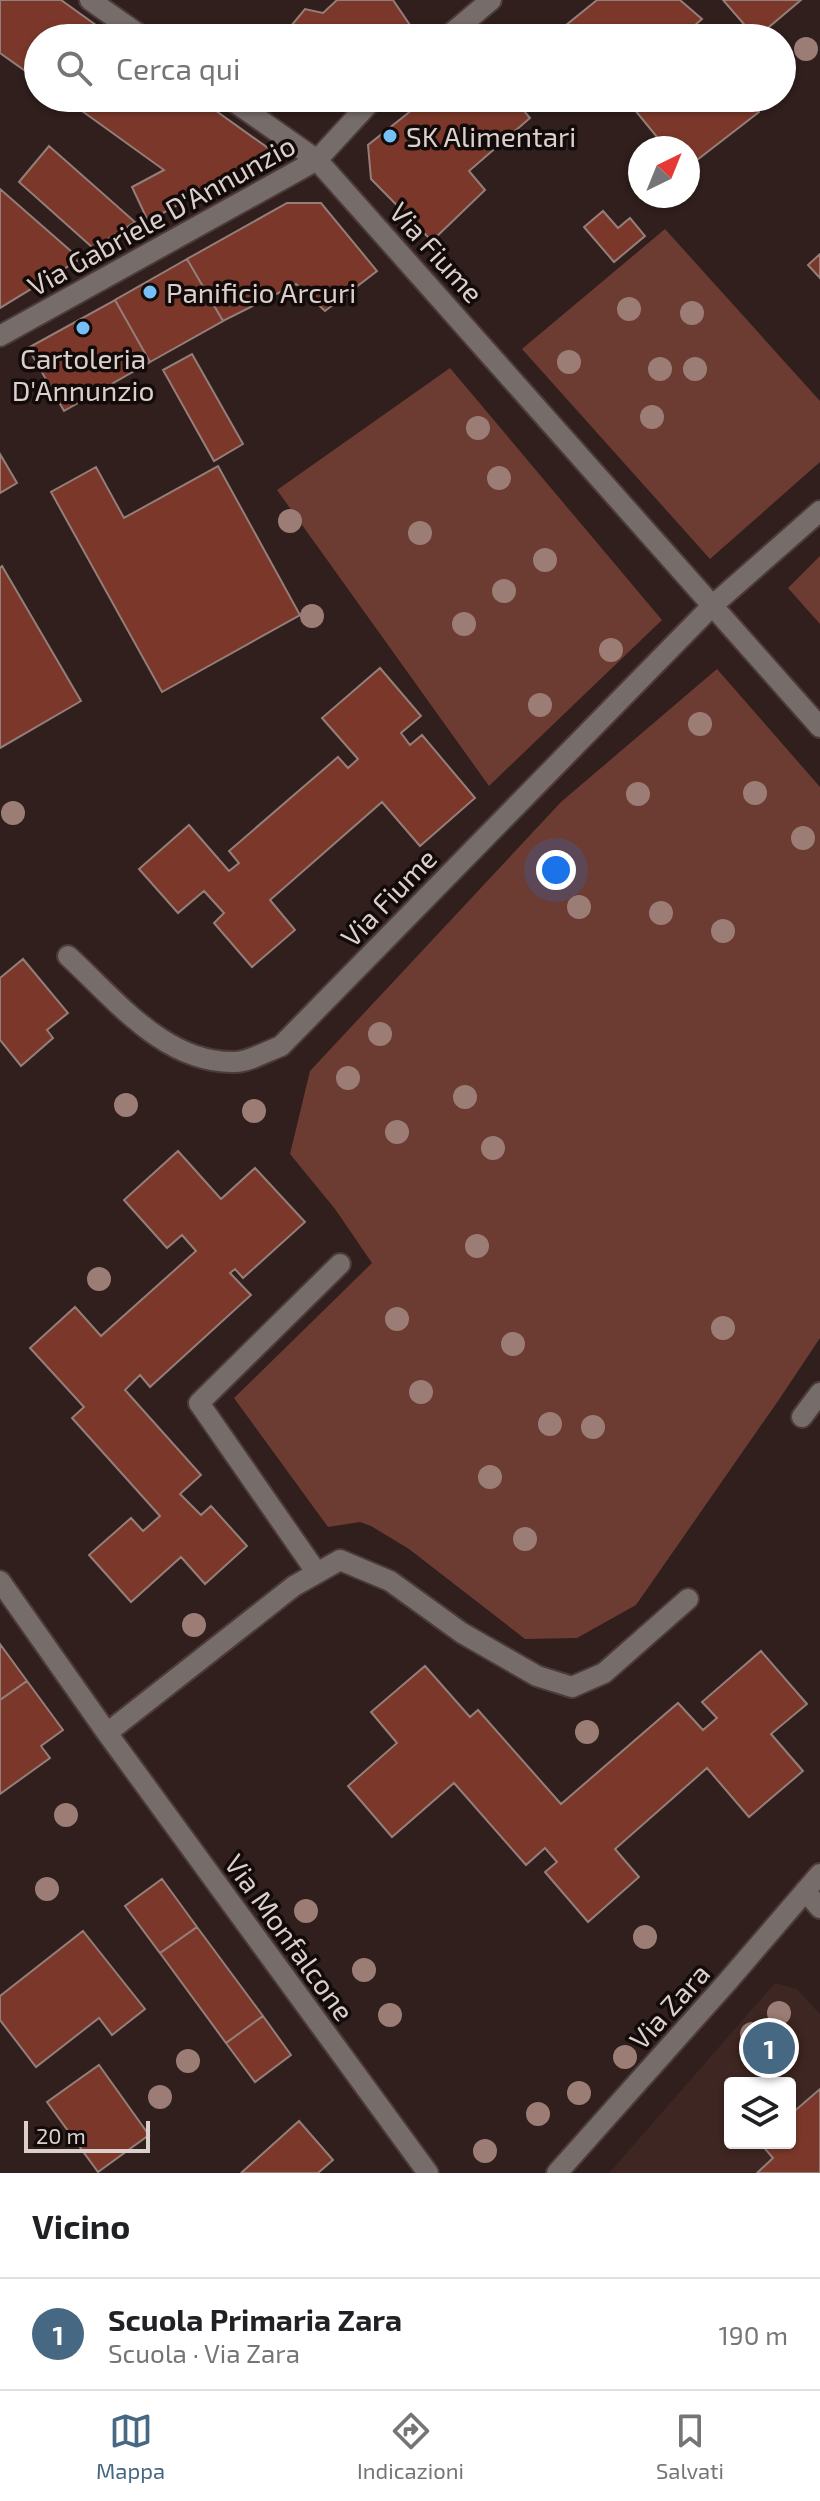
<!DOCTYPE html>
<html lang="it">
<head>
<meta charset="utf-8">
<style>
	body { margin:0; font-family:"Exo 2",sans-serif; background:#f2f2f2; color:#202124 }
	.controls { position:absolute; right:24px; bottom:24px; display:grid; overflow:hidden; border-radius:8px; box-shadow:0 2px 6px #0004 }
	.controls button { width:72px; height:72px; display:grid; place-items:center; padding:0; border:0; border-bottom:2px solid #e0e0e0; background:#fff; color:#202124; font:40px sans-serif }
	.compass { position:absolute; left:628px; top:136px; width:72px; height:72px; border-radius:50%; background:#fff; box-shadow:0 2px 6px #0004; rotate:43deg }
	.scale { position:absolute; left:24px; bottom:20px; width:126px; box-sizing:border-box; padding-left:8px; border:4px solid #dcd0cd; border-top:0; font-size:22px; line-height:28px; white-space:nowrap; color:#dcd0cd; -webkit-text-stroke:6px #130b0a; paint-order:stroke }
	.you { position:absolute; left:556px; top:870px; width:28px; height:28px; margin:-20px; border:6px solid #fff; border-radius:50%; background:#1a73e8; box-shadow:0 0 0 12px #1a73e833 }
	.badge { display:grid; place-items:center; width:52px; height:52px; border-radius:50%; background:#476883; color:#fff; font-size:26px; font-weight:700 }
	.pin { position:absolute; translate:-50% -50%; border:4px solid #fff; box-shadow:0 2px 8px #0006 }
	.list { margin:0; padding:0; list-style:none }
	h2 { display:flex; justify-content:space-between; align-items:center; height:104px; margin:0; padding:0 32px; font-size:34px }
	h2 small { font-size:26px; font-weight:400; color:#757577 }
	.list li { display:grid; grid-template-columns:52px 1fr auto; gap:24px; align-items:center; box-sizing:border-box; height:112px; padding:0 32px; border-top:2px solid #e0e0e0 }
	.list b { display:block; font-size:30px; white-space:nowrap }
	.list p { margin:0; font-size:26px; white-space:nowrap; color:#757577 }
	.list em { font-size:26px; font-style:normal; color:#757577 }
	.icon { flex:none; width:44px; height:44px; fill:none; stroke:currentColor; stroke-width:2; stroke-linecap:round; stroke-linejoin:round }
	.map { position:relative; flex:none; width:820px; height:2173px; overflow:hidden }
	.search { position:absolute; background:#fff; box-shadow:0 2px 6px #0004; left:24px; right:24px; top:24px; height:88px; display:flex; align-items:center; gap:20px; box-sizing:border-box; padding:0 28px; border-radius:44px; color:#757577; font-size:30px }
	.sheet { height:216px; background:#fff }
	nav { display:flex; justify-content:space-around; align-items:center; box-sizing:border-box; height:112px; border-top:2px solid #e0e0e0; background:#fff; font-size:22px; color:#757577 }
	nav a { display:grid; justify-items:center; gap:4px }
	nav .on { color:#476883 }
	.map>svg:first-child { display:block }
</style>
</head>
<body>
<div class="map">
<svg width="820" height="2173" viewBox="0 0 820 2173">
	<rect width="100%" height="100%" fill="#301f1c"/>
	<!-- built -->
	<path fill="#3e2622" fill-rule="evenodd" d="M775,1983L797,1989L820,2014V2173H609ZM730,2083H790V2143H730Z"/>
	<!-- green -->
	<path fill="#6c3c32" d="M665,229L820,401V462L710,559L522,349Z
		M450,368L662,620L489,786L277,490Z
		M820,556V624L788,588Z
		M717,669L820,787V1338L778,1401L636,1605L577,1638L525,1639L409,1549L371,1526L360,1522L328,1527L234,1398L372,1263L335,1209L290,1154L310,1071L561,802Z"/>
	<!-- building -->
	<path fill="#7b382a" stroke="#947e79" stroke-width="2" d="M0,0H61L114,38H38V80L0,53Z
		M337,0H393L412,28L399,38H281L305,9L323,13Z
		M597,0H680L702,19L680,38H575L565,26Z
		M723,0H801L756,38Z
		M64,98H198L275,153L148,221L132,187L164,170Z
		M427,98H513L530,118L469,171L485,190L432,241L371,179L368,145Z
		M625,98H750L759,112L688,167V148H666Z
		M49,146L135,222L93,248L19,182Z
		M0,189L80,259L0,308Z
		M287,203H321L377,271L325,311L296,284L223,321L187,259Z
		M603,211L618,228L630,218L645,236L614,262L584,227Z
		M820,254V278L808,265Z
		M187,259L223,321L150,362L115,300Z
		M115,300L150,362L64,411L28,348Z
		M192,354L243,444L214,461L163,370Z
		M0,454L17,483L0,493Z
		M218,466L300,615L162,692L51,492L96,467L124,518Z
		M2,566L81,701L0,748V568Z
		M380,668L421,716L401,733L410,745L422,735L475,798L420,846L382,802L270,900L295,930L252,967L214,923L224,913L204,891L178,913L139,869L189,825L229,871L239,863L229,851L338,757L348,768L358,759L322,718Z
		M23,959L68,1013L47,1030L53,1038L21,1066L0,1040V978Z
		M178,1151L221,1199L255,1168L305,1222L243,1278L235,1269L230,1273L251,1295L150,1387L140,1375L125,1390L201,1475L180,1494L201,1515L211,1506L247,1546L205,1584L181,1557L131,1602L89,1555L131,1518L143,1531L160,1516L72,1418L84,1407L30,1348L75,1307L101,1336L196,1251L182,1235L167,1248L124,1200Z
		M0,1644L27,1681L0,1700Z
		M761,1651L807,1704L771,1734L803,1771L749,1817L707,1768L615,1849L639,1877L588,1922L545,1872L557,1862L545,1848L526,1865L454,1783L392,1837L348,1786L397,1743L371,1712L425,1666L470,1717L478,1710L561,1804L678,1703L703,1730L717,1718L702,1702Z
		M27,1681L63,1730L41,1746L50,1758L0,1794V1700Z
		M162,1879L197,1927L160,1953L125,1906Z
		M197,1927L263,2016L226,2043L160,1953Z
		M83,1931L145,2009L112,2035L99,2018L36,2067L0,2020V1996Z
		M263,2016L291,2055L255,2082L226,2043Z
		M99,2065L149,2135L98,2172L47,2102Z
		M820,2089V2173H757L773,2158L760,2143H790V2115Z
		M299,2121L333,2160L318,2173H241Z"/>
	<g fill="none" stroke-linecap="round" stroke-linejoin="round">
		<defs>
			<path id="minor" d="M90,0L144,38
				M446,38L491,0
				M229,98L317,160L820,727
				M0,336L317,160L374,98
				M68,956C115,999 165,1064 235,1062C249,1062 267,1051 281,1046L712,606L820,511
				M802,1417L820,1393
				M317,1573L199,1403L340,1264
				M0,1581L107,1733L428,2173
				M107,1733L294,1586L340,1560L390,1581L462,1633L537,1676L572,1687L604,1673L688,1599
				M805,1891L820,1908
				M557,2173L728,1981L820,1874"/>
		</defs>
		<!-- minor casing -->
		<use href="#minor" stroke="#4c3b38" stroke-width="24"/>
		<!-- minor -->
		<use href="#minor" stroke="#766c6a" stroke-width="20"/>
	</g>
	<!-- trees -->
	<g fill="#9c7d76">
		<circle cx="806" cy="49" r="12"/>
		<circle cx="629" cy="309" r="12"/>
		<circle cx="692" cy="313" r="12"/>
		<circle cx="569" cy="362" r="12"/>
		<circle cx="660" cy="369" r="12"/>
		<circle cx="695" cy="369" r="12"/>
		<circle cx="652" cy="417" r="12"/>
		<circle cx="478" cy="428" r="12"/>
		<circle cx="499" cy="478" r="12"/>
		<circle cx="290" cy="521" r="12"/>
		<circle cx="420" cy="533" r="12"/>
		<circle cx="545" cy="560" r="12"/>
		<circle cx="504" cy="591" r="12"/>
		<circle cx="312" cy="616" r="12"/>
		<circle cx="464" cy="624" r="12"/>
		<circle cx="611" cy="650" r="12"/>
		<circle cx="540" cy="705" r="12"/>
		<circle cx="700" cy="724" r="12"/>
		<circle cx="755" cy="793" r="12"/>
		<circle cx="638" cy="794" r="12"/>
		<circle cx="13" cy="813" r="12"/>
		<circle cx="803" cy="838" r="12"/>
		<circle cx="579" cy="907" r="12"/>
		<circle cx="661" cy="913" r="12"/>
		<circle cx="723" cy="931" r="12"/>
		<circle cx="380" cy="1034" r="12"/>
		<circle cx="348" cy="1078" r="12"/>
		<circle cx="465" cy="1097" r="12"/>
		<circle cx="126" cy="1105" r="12"/>
		<circle cx="254" cy="1111" r="12"/>
		<circle cx="397" cy="1132" r="12"/>
		<circle cx="493" cy="1148" r="12"/>
		<circle cx="477" cy="1246" r="12"/>
		<circle cx="99" cy="1279" r="12"/>
		<circle cx="397" cy="1319" r="12"/>
		<circle cx="723" cy="1328" r="12"/>
		<circle cx="513" cy="1344" r="12"/>
		<circle cx="421" cy="1392" r="12"/>
		<circle cx="550" cy="1424" r="12"/>
		<circle cx="593" cy="1427" r="12"/>
		<circle cx="490" cy="1477" r="12"/>
		<circle cx="525" cy="1539" r="12"/>
		<circle cx="194" cy="1625" r="12"/>
		<circle cx="587" cy="1732" r="12"/>
		<circle cx="66" cy="1815" r="12"/>
		<circle cx="47" cy="1889" r="12"/>
		<circle cx="306" cy="1911" r="12"/>
		<circle cx="645" cy="1937" r="12"/>
		<circle cx="364" cy="1970" r="12"/>
		<circle cx="779" cy="2013" r="12"/>
		<circle cx="390" cy="2015" r="12"/>
		<circle cx="752" cy="2034" r="12"/>
		<circle cx="625" cy="2057" r="12"/>
		<circle cx="188" cy="2061" r="12"/>
		<circle cx="579" cy="2093" r="12"/>
		<circle cx="160" cy="2097" r="12"/>
		<circle cx="538" cy="2114" r="12"/>
		<circle cx="485" cy="2151" r="12"/>
	</g>
	<!-- markers -->
	<g fill="#77bff7" stroke="#130b0a" stroke-width="3">
		<circle cx="390" cy="136" r="8"/>
		<circle cx="150" cy="292" r="8"/>
		<circle cx="83" cy="328" r="8"/>
	</g>
	<g text-anchor="middle" dominant-baseline="central" stroke-width="7" stroke-linejoin="round" paint-order="stroke">
		<!-- poi labels -->
		<g font-size="28" fill="#dcd0cd" stroke="#130b0a" text-anchor="start">
			<text x="406" y="136">SK Alimentari</text>
			<text x="166" y="292">Panificio Arcuri</text>
			<text x="83" y="358" text-anchor="middle">Cartoleria<tspan x="83" dy="32">D'Annunzio</tspan></text>
		</g>
		<!-- street labels -->
		<g font-size="28" fill="#dcd0cd" stroke="#130b0a">
			<text transform="translate(161 215) rotate(-29)">Via Gabriele D'Annunzio</text>
			<text transform="translate(437 252) rotate(48)">Via Fiume</text>
			<text transform="translate(388 897) rotate(-46)">Via Fiume</text>
			<text transform="translate(290 1937) rotate(54)">Via Monfalcone</text>
			<text transform="translate(669 2006) rotate(-48)">Via Zara</text>
		</g>
	</g>
</svg>
<div class="controls">
<button><svg class="icon" aria-label="layers" viewBox="0 0 24 24"><path d="M12 4l9 5-9 5-9-5zM3 14l9 5 9-5"/></svg></button>
</div>
<svg class="compass" viewBox="-18 -18 36 36"><path d="M0-13l5 13h-10z" fill="#e53935"/><path d="M0 13l5-13h-10z" fill="#757577"/></svg>
<div class="scale">20 m</div>
<div class="you"></div>
<div class="pin badge" style="left:769px;top:2048px">1</div>
<div class="search"><svg class="icon" aria-label="search" viewBox="0 0 24 24"><circle cx="10" cy="10" r="6"/><path d="M15 15l6 6"/></svg>Cerca qui</div>
</div>
<section class="sheet">
<h2>Vicino<small></small></h2>
<ul class="list">
<li><span class="badge">1</span><div><b>Scuola Primaria Zara</b><p>Scuola · Via Zara</p></div><em>190 m</em></li>
</ul>
</section>
<nav>
<a class="on"><svg class="icon" aria-label="map" viewBox="0 0 24 24"><path d="M3 6l6-2 6 2 6-2v14l-6 2-6-2-6 2zM9 4v14M15 6v14"/></svg>Mappa</a>
<a><svg class="icon" aria-label="directions" viewBox="0 0 24 24"><path d="M12 3l9 9-9 9-9-9zM9 14v-3h6M13 9l2 2-2 2"/></svg>Indicazioni</a>
<a><svg class="icon" aria-label="saved" viewBox="0 0 24 24"><path d="M7 4h10v16l-5-4-5 4z"/></svg>Salvati</a>
</nav>
</body>
</html>
